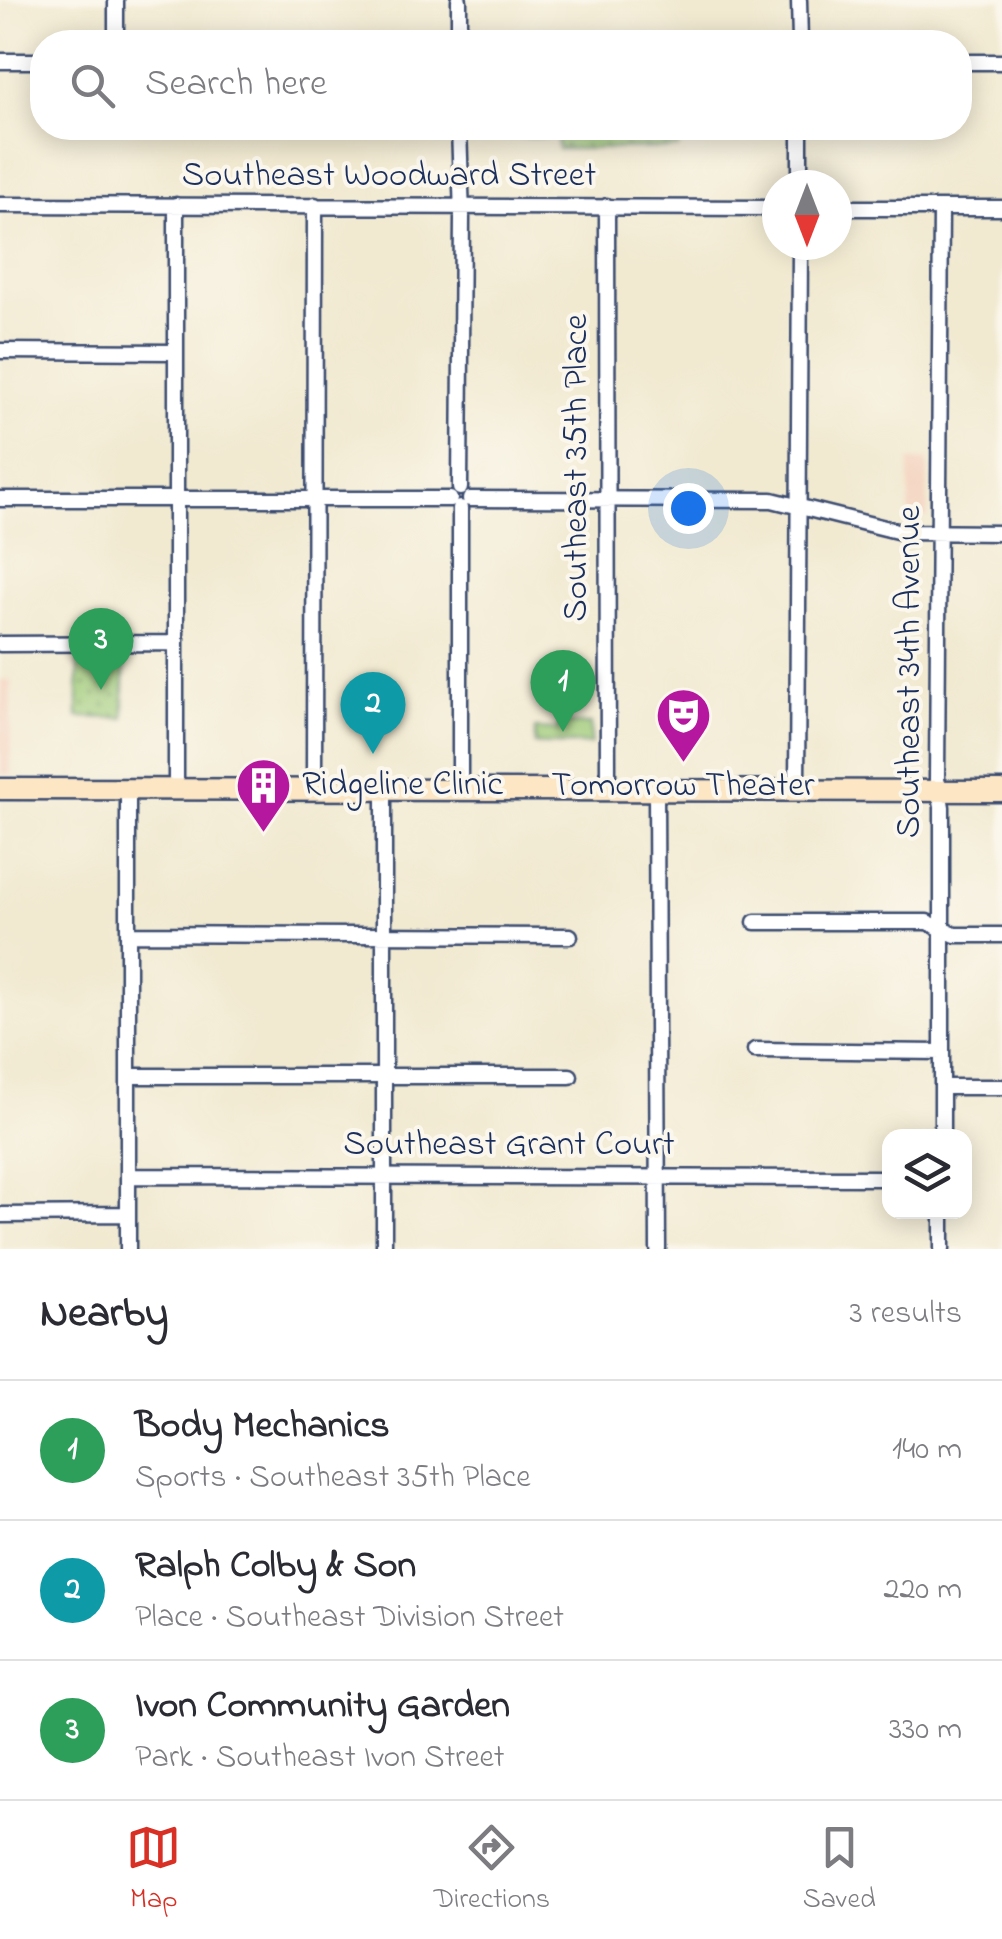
<!DOCTYPE html>
<html lang="en">
<head>
<meta charset="utf-8">
<style>
	body { margin:0; font-family:"Indie Flower",sans-serif; background:#f2f2f3; color:#2b2b33 }
	.controls { position:absolute; right:30px; bottom:30px; display:grid; overflow:hidden; border-radius:20px; box-shadow:0 5px 25px #0003 }
	.controls button { width:90px; height:90px; display:grid; place-items:center; padding:0; border:0; border-bottom:2px solid #e1e1e2; background:#fff; color:#2b2b33; font:50px sans-serif }
	.compass { position:absolute; left:762px; top:170px; width:90px; height:90px; border-radius:50%; background:#fff; box-shadow:0 5px 25px #0003; rotate:180deg }
	.you { position:absolute; left:688px; top:508px; width:35px; height:35px; margin:-25px; border:8px solid #fff; border-radius:50%; background:#1a73e8; box-shadow:0 0 0 15px #1a73e833 }
	.badge { display:grid; place-items:center; width:65px; height:65px; border-radius:50%; background:#d93025; color:#fff; font-size:32px; font-weight:700 }
	.pin { position:absolute; translate:-50% -82px; filter:drop-shadow(0 2px 5px #0008) }
	.pin::after { content:''; position:absolute; top:52px; width:35px; height:30px; background:inherit; clip-path:polygon(0 0,100% 0,50% 100%) }
	.list { margin:0; padding:0; list-style:none }
	h2 { display:flex; justify-content:space-between; align-items:center; height:130px; margin:0; padding:0 40px; font-size:42px }
	h2 small { font-size:32px; font-weight:400; color:#7c7c81 }
	.list li { display:grid; grid-template-columns:65px 1fr auto; gap:30px; align-items:center; box-sizing:border-box; height:140px; padding:0 40px; border-top:2px solid #e1e1e2 }
	.list b { display:block; font-size:38px; white-space:nowrap }
	.list p { margin:0; font-size:32px; white-space:nowrap; color:#7c7c81 }
	.list em { font-size:32px; font-style:normal; color:#7c7c81 }
	.icon { flex:none; width:55px; height:55px; fill:none; stroke:currentColor; stroke-width:2; stroke-linecap:round; stroke-linejoin:round }
	.map { position:relative; flex:none; width:1002px; height:1249px; overflow:hidden }
	.search { position:absolute; background:#fff; box-shadow:0 5px 25px #0003; left:30px; right:30px; top:30px; height:110px; display:flex; align-items:center; gap:25px; box-sizing:border-box; padding:0 35px; border-radius:40px; color:#7c7c81; font-size:38px }
	.sheet { height:550px; background:#fff }
	nav { display:flex; justify-content:space-around; align-items:center; box-sizing:border-box; height:140px; border-top:2px solid #e1e1e2; background:#fff; font-size:28px; color:#7c7c81 }
	nav a { display:grid; justify-items:center; gap:5px }
	nav .on { color:#d93025 }
	.map>svg:first-child { display:block }
</style>
</head>
<body>
<div class="map">
<svg width="1002" height="1249" viewBox="0 0 1002 1249">
	<defs>
		<pattern id="grass-dots" width="8" height="8" patternUnits="userSpaceOnUse" patternTransform="scale(2.5)"><rect width="8" height="8" fill="#9eca78"/><path d="M2 2h.1M6 6h.1" fill="none" stroke="#80a466" stroke-width="1.8" stroke-linecap="round"/></pattern>
	</defs>
	<rect width="100%" height="100%" fill="#fbf7ec"/>
	<filter id="ink" filterUnits="userSpaceOnUse"><feTurbulence type="fractalNoise" baseFrequency=".01" numOctaves="2"/><feDisplacementMap in="SourceGraphic" scale="20" xChannelSelector="R" yChannelSelector="G"/><feConvolveMatrix kernelMatrix="1 2 1 2 8 2 1 2 1" color-interpolation-filters="sRGB"/></filter>
	<filter id="wash" filterUnits="userSpaceOnUse"><feTurbulence type="fractalNoise" baseFrequency=".0048" numOctaves="4" result="noise"/><feDisplacementMap in="SourceGraphic" scale="40" xChannelSelector="R" yChannelSelector="G"/><feGaussianBlur stdDeviation="2.25" result="paint"/><feColorMatrix in="noise" values="0 0 0 0 0 0 0 0 0 0 0 0 0 0 0 0 0 1.4 0 .05"/><feComposite in="paint" operator="in"/></filter>
	<g filter="url(#wash)">
		<rect width="100%" height="100%" fill="#f1e9d0"/>
		<!-- built -->
		<path fill="#f4d3c0" d="M928,460L927,517H909V461Z
			M0,680H11V774H0Z"/>
		<!-- grass -->
		<path fill="url(#grass-dots)" stroke="#5c7c6b" stroke-width="2.5" d="M560,128H678L679,131H692V137H679L678,148L558,149L557,137H506V131H560Z
			M78,662H124V718L78,717Z"/>
		<!-- pitch -->
		<path fill="#9eca78" stroke="#5c7c6b" stroke-width="2.5" d="M559,724H591V744H535V729L558,730Z"/>
	</g>
	<g filter="url(#ink)">
		<g fill="none" stroke-linecap="round" stroke-linejoin="round">
			<defs>
				<path id="street" d="M116,0V42
					M459,0V42
					M799,0L800,42
					M0,61H42
					M960,62H1002
					M459,128L462,216L460,488
					M800,185V128
					M0,205L777,208
					M176,205V790
					M607,206L608,790
					M837,208H1002
					M941,208L937,779L942,807V1136
					M0,351L175,352
					M0,499H450
					M470,499L772,500L901,532L1002,533
					M460,508V790
					M0,644L176,643
					M128,790V1249
					M314,790L315,205
					M384,790V1249
					M656,791L658,1249
					M797,791L800,245
					M755,922H927L955,935H1002
					M128,934L570,936
					M755,1050L942,1052
					M128,1076H570
					M942,1087H1002
					M128,1176L890,1178
					M942,1212V1249
					M0,1215L128,1214"/>
				<path id="secondary" d="M0,789L1002,791"/>
			</defs>
			<!-- street casing -->
			<use href="#street" stroke="#3b4b6f" stroke-width="19"/>
			<!-- secondary casing -->
			<use href="#secondary" stroke="#3b4b6f" stroke-width="25"/>
			<!-- street -->
			<use href="#street" stroke="#fff" stroke-width="14"/>
			<!-- secondary -->
			<use href="#secondary" stroke="#fce6c4" stroke-width="20"/>
		</g>
	</g>
	<!-- icons -->
	<defs>
		<symbol id="theatre-pin" viewBox="-11 -11 22 30"><path d="M0 17L-7.5 6A9.5 9.5 0 1 1 7.5 6Z" fill="#b5179e" stroke="#fbf7ec"/><path d="M-5-5.5Q0-4 5-5.5V0Q5 5 0 6Q-5 5-5 0ZM-3.3-2.5H-1v1.5H-3.3ZM1-2.5H3.3v1.5H1ZM-2.8 1Q0 5.5 2.8 1Z" fill="#fff"/></symbol>
		<symbol id="building-pin" viewBox="-11 -11 22 30"><path d="M0 17L-7.5 6A9.5 9.5 0 1 1 7.5 6Z" fill="#b5179e" stroke="#fbf7ec"/><path d="M-4-6H4V6H1V3H-1V6H-4ZM-2.5-4.3h1.7v1.8h-1.7ZM.8-4.3h1.7v1.8H.8ZM-2.5-1h1.7V.8h-1.7ZM.8-1h1.7V.8H.8Z" fill="#fff"/></symbol>
	</defs>
	<g fill-rule="evenodd">
		<use href="#theatre-pin" x="652" y="684" width="63" height="86"/>
		<use href="#building-pin" x="232" y="754" width="63" height="86"/>
	</g>
	<g text-anchor="middle" dominant-baseline="central" stroke-width="8" stroke-linejoin="round" paint-order="stroke">
		<!-- street labels -->
		<g font-size="35" fill="#1b2f5e" stroke="#fbf7ec">
			<text x="389" y="176">Southeast Woodward Street</text>
			<text transform="translate(577 468) rotate(-90)">Southeast 35th Place</text>
			<text transform="translate(910 672) rotate(-90)">Southeast 34th Avenue</text>
			<text x="509" y="1145">Southeast Grant Court</text>
		</g>
		<!-- poi labels -->
		<g font-size="35" fill="#1b2f5e" stroke="#fbf7ec" text-anchor="start">
			<text x="302" y="785">Ridgeline Clinic</text>
			<text x="683" y="786" text-anchor="middle">Tomorrow Theater</text>
		</g>
	</g>
</svg>
<div class="controls">
<button><svg class="icon" aria-label="layers" viewBox="0 0 24 24"><path d="M12 4l9 5-9 5-9-5zM3 14l9 5 9-5"/></svg></button>
</div>
<svg class="compass" viewBox="-18 -18 36 36"><path d="M0-13l5 13h-10z" fill="#e53935"/><path d="M0 13l5-13h-10z" fill="#7c7c81"/></svg>
<div class="you"></div>
<div class="pin badge" style="left:563px;top:732px;background:#2e9e5b">1</div>
<div class="pin badge" style="left:373px;top:754px;background:#0f9aa8">2</div>
<div class="pin badge" style="left:101px;top:690px;background:#2e9e5b">3</div>
<div class="search"><svg class="icon" aria-label="search" viewBox="0 0 24 24"><circle cx="10" cy="10" r="6"/><path d="M15 15l6 6"/></svg>Search here</div>
</div>
<section class="sheet">
<h2>Nearby<small>3 results</small></h2>
<ul class="list">
<li><span class="badge" style="background:#2e9e5b">1</span><div><b>Body Mechanics</b><p>Sports · Southeast 35th Place</p></div><em>140 m</em></li>
<li><span class="badge" style="background:#0f9aa8">2</span><div><b>Ralph Colby &amp; Son</b><p>Place · Southeast Division Street</p></div><em>220 m</em></li>
<li><span class="badge" style="background:#2e9e5b">3</span><div><b>Ivon Community Garden</b><p>Park · Southeast Ivon Street</p></div><em>330 m</em></li>
</ul>
</section>
<nav>
<a class="on"><svg class="icon" aria-label="map" viewBox="0 0 24 24"><path d="M3 6l6-2 6 2 6-2v14l-6 2-6-2-6 2zM9 4v14M15 6v14"/></svg>Map</a>
<a><svg class="icon" aria-label="directions" viewBox="0 0 24 24"><path d="M12 3l9 9-9 9-9-9zM9 14v-3h6M13 9l2 2-2 2"/></svg>Directions</a>
<a><svg class="icon" aria-label="saved" viewBox="0 0 24 24"><path d="M7 4h10v16l-5-4-5 4z"/></svg>Saved</a>
</nav>
</body>
</html>
